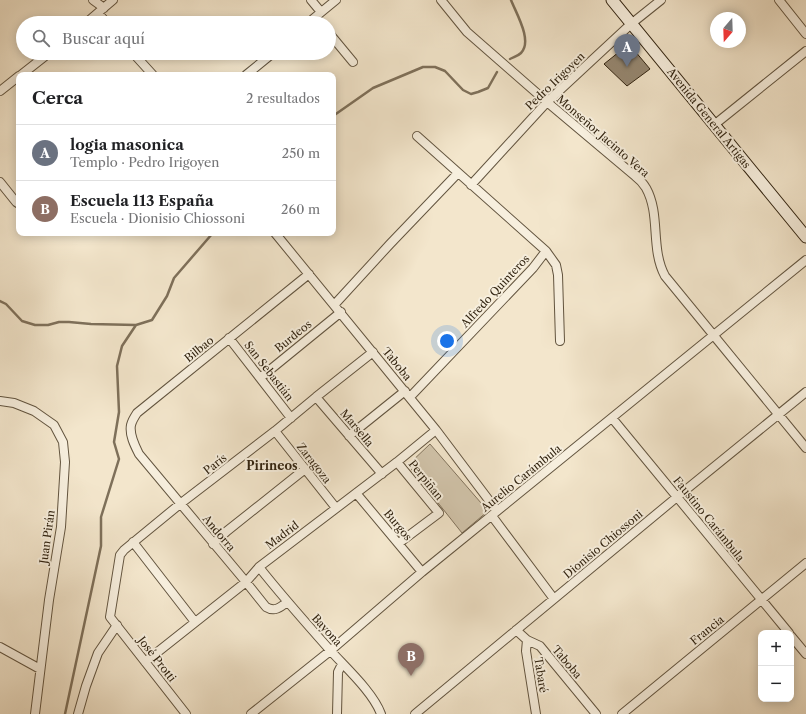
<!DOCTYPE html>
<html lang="es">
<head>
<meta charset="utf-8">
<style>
	body { margin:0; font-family:"Libre Caslon Text",serif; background:#f6f6f6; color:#202124 }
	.controls { position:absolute; right:12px; bottom:12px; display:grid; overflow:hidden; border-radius:8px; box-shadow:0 2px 10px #0003 }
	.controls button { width:36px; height:36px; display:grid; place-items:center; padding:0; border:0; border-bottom:1px solid #e0e0e0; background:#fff; color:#202124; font:20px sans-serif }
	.compass { position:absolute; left:710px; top:12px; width:36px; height:36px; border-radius:50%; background:#fff; box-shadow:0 2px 10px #0003; rotate:199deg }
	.you { position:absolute; left:447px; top:341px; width:14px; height:14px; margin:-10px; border:3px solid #fff; border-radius:50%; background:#1a73e8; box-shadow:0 0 0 6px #1a73e833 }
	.badge { display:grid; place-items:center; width:26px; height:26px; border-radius:50%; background:#2563eb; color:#fff; font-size:13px; font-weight:700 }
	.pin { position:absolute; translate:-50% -33px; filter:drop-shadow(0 1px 2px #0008) }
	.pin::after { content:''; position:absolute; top:21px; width:14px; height:12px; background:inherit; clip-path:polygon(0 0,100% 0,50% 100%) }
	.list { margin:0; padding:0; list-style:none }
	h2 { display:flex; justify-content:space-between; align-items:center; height:52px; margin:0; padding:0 16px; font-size:17px }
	h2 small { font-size:13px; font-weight:400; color:#757577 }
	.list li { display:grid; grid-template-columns:26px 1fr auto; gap:12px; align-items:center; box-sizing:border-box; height:56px; padding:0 16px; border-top:1px solid #e0e0e0 }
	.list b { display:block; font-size:15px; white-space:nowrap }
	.list p { margin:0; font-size:13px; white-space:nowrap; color:#757577 }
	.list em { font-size:13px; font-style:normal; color:#757577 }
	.icon { flex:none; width:22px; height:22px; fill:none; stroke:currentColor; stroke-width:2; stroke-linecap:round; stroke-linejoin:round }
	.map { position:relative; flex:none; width:806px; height:714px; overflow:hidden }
	.search { position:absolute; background:#fff; box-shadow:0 2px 10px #0003; left:16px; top:16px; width:320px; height:44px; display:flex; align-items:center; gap:10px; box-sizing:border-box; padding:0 14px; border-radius:22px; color:#757577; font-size:15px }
	.panel { position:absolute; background:#fff; box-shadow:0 2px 10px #0003; left:16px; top:72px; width:320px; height:164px; border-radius:8px }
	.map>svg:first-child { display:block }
</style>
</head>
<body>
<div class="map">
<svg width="806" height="714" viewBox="0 0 806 714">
	<rect width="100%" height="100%" fill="#f3e6cc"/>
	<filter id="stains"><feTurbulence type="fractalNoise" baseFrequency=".005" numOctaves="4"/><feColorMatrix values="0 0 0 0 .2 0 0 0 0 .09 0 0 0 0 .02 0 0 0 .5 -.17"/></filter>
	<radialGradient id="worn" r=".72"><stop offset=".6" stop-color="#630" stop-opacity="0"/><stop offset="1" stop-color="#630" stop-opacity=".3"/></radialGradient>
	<!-- green -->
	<path fill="#d2c5ac" stroke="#82745e" d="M430,444L488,511L462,533L408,465Z"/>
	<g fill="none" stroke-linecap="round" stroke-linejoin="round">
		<!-- stream -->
		<path stroke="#7e705a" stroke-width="2.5" d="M510,59C514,57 518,56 521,53C533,41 516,13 511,0
			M333,116L373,88L423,67H435L445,71L463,90L471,94L478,92L488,88L497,72
			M0,301L6,304L22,321L35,325H48L59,322H69L91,324L136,325
			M65,714L101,546V517L119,459L114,442L119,412L117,366L122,346L136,325L152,320L167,296L174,278L212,234L217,233"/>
	</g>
	<!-- building -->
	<path fill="#968872" stroke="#312310" d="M629,44L650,69L627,86L604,64Z"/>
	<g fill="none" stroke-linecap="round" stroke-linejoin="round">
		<defs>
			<path id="street" d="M93,0L104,8
				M311,0L321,12
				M441,0L467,32L547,102L635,176C639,179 643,183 646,188C661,215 650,248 665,276L806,448
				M779,0L806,34
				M98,13L107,23
				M86,23L113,0
				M308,23L336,0
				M329,33L353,62
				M133,53L153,75
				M21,75L49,53
				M246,75L273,53
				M0,91L19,76
				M714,125L806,51
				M417,136L546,251L556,265L558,275L560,341
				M0,182L16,202L19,204
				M471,185L547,102L631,24L661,0
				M275,233L436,430L497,511
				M335,304L390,244L458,173
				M229,338L291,418
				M260,378L341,312
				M316,397L382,474
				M410,397L533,268L546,251
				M0,401L14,403L34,411L54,425L63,442L65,462L61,527L49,600L35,714
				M612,418L789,633
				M275,431L336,508
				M349,436L405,391
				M397,462L439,513L399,543
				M356,493L422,572
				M492,516L554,599
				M133,542L195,622
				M213,544L227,531L305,469
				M259,567C281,595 305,622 329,649C345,667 373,692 381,714
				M287,602C280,608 274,612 266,607L246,582L139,454C135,446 129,435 131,425C132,421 135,416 137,413L309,274
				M516,630L527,640L540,646L596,714
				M791,636L806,654
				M527,640L526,651L536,714
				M0,647L40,669
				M145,662L246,582L259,567L397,462L436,430
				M78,714L86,686L98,653L117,625
				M186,714L110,617L120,555L124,550L180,504L275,431L316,397L373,352
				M251,714L330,651L422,572L806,260
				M337,714L338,672L342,664
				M415,714L677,497L806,392
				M622,714L806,563"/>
			<path id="secondary" d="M612,0L806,237"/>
		</defs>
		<!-- street casing -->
		<use href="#street" stroke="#62543f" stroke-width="10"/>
		<!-- secondary casing -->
		<use href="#secondary" stroke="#312310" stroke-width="13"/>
		<!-- street -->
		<use href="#street" stroke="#f7efde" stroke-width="8"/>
		<!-- secondary -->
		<use href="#secondary" stroke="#f7efde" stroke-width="11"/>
	</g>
	<g text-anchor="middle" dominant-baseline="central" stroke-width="4" stroke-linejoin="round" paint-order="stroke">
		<!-- street labels -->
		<g font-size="11" fill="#312310" stroke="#f7efde">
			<text transform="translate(555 81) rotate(-44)">Pedro Irigoyen</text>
			<text transform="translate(709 118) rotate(51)">Avenida General Artigas</text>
			<text transform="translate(603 136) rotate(41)">Monseñor Jacinto Vera</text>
			<text transform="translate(495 291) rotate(-47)">Alfredo Quinteros</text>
			<text transform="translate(293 336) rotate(-39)">Burdeos</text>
			<text transform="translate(199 349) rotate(-39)">Bilbao</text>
			<text transform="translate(397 364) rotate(51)">Taboba</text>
			<text transform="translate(269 371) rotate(52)">San Sebastián</text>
			<text transform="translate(357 428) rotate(50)">Marsella</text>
			<text transform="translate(314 463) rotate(52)">Zaragoza</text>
			<text transform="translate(215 464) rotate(-38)">París</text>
			<text transform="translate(521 478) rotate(-39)">Aurelio Carámbula</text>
			<text transform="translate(426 480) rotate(51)">Perpiñan</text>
			<text transform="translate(709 519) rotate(51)">Faustino Carámbula</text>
			<text transform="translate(398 525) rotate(50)">Burgos</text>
			<text transform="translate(219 533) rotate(50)">Andorra</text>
			<text transform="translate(282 535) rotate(-37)">Madrid</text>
			<text transform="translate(47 537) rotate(-82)">Juan Pirán</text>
			<text transform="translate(603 544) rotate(-40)">Dionisio Chiossoni</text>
			<text transform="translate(327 630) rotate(48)">Bayona</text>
			<text transform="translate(707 630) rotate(-39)">Francia</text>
			<text transform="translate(157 659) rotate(52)">José Protti</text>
			<text transform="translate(567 662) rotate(50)">Taboba</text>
			<text transform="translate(541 675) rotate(81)">Tabaré</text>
		</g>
		<!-- neighbourhood labels -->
		<g font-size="12" font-weight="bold" fill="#312310" stroke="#f7efde">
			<text x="272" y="465">Pirineos</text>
		</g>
	</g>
	<rect width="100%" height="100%" filter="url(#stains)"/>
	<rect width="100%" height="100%" fill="url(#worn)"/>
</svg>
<div class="controls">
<button>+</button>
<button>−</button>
</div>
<svg class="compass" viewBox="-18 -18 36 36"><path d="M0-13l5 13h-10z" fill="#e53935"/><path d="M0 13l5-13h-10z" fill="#757577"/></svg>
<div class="you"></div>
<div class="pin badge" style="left:627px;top:67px;background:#6b7280">A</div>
<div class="pin badge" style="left:411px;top:676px;background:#8d6e63">B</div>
<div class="search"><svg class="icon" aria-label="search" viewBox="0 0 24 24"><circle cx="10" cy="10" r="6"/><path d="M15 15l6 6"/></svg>Buscar aquí</div>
<section class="panel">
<h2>Cerca<small>2 resultados</small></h2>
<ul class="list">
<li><span class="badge" style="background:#6b7280">A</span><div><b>logia masonica</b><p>Templo · Pedro Irigoyen</p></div><em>250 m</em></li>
<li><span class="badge" style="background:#8d6e63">B</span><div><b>Escuela 113 España</b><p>Escuela · Dionisio Chiossoni</p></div><em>260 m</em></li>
</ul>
</section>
</div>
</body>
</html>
